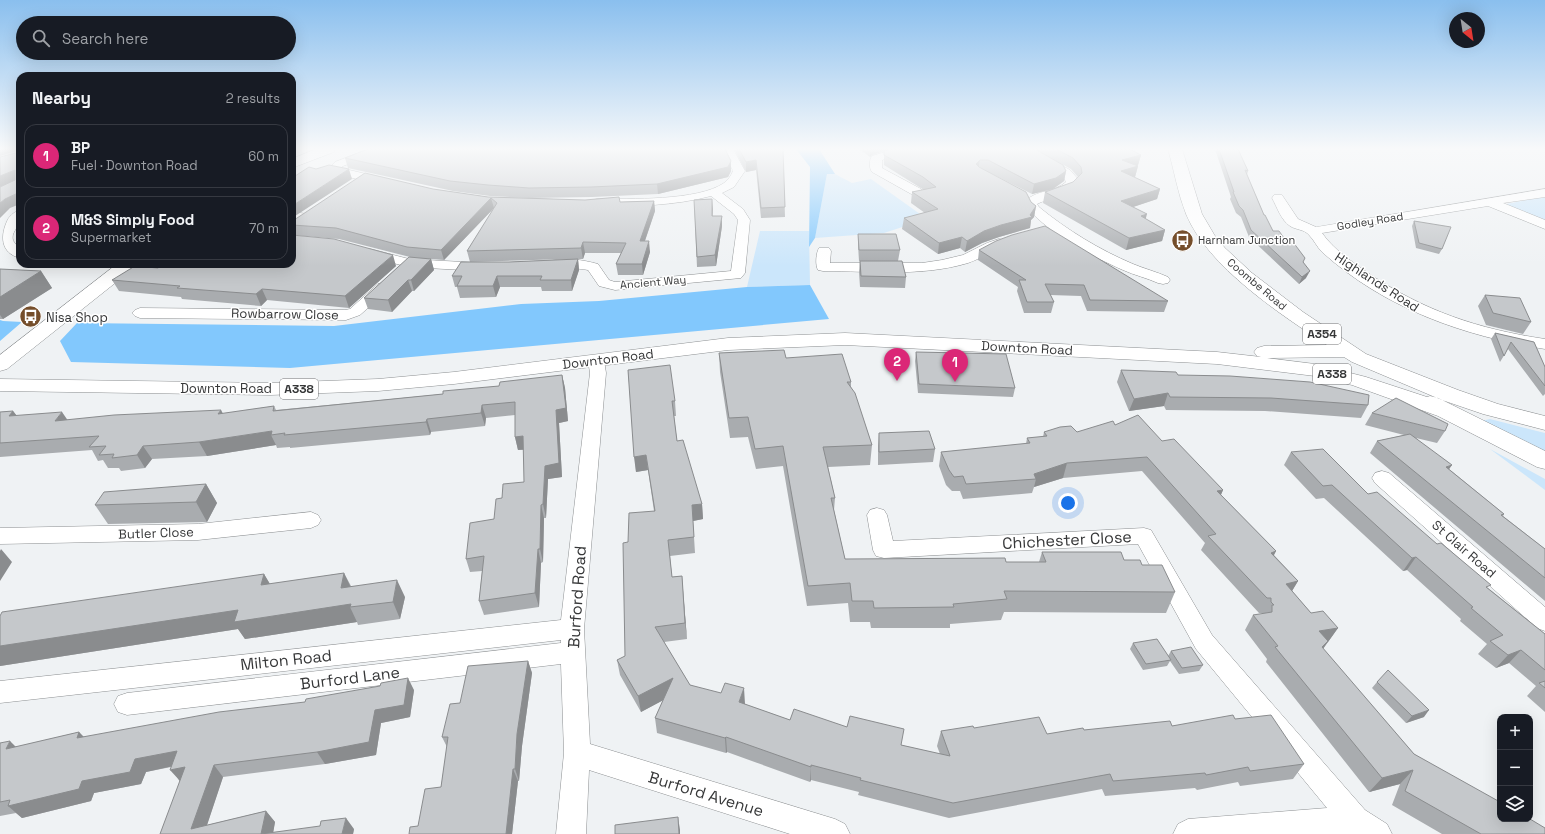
<!DOCTYPE html>
<html lang="en">
<head>
<meta charset="utf-8">
<style>
	body { margin:0; font-family:"Space Grotesk",sans-serif; background:#242831; color:#f1f3f6 }
	.controls { position:absolute; right:12px; bottom:12px; display:grid; overflow:hidden; border-radius:8px; box-shadow:0 4px 16px #0002 }
	.controls button { width:36px; height:36px; display:grid; place-items:center; padding:0; border:0; border-bottom:1px solid #363941; background:#171b24; color:#f1f3f6; font:20px sans-serif }
	.compass { position:absolute; left:1449px; top:12px; width:36px; height:36px; border-radius:50%; background:#171b24; box-shadow:0 4px 16px #0002; rotate:150deg }
	.you { position:absolute; left:1068px; top:503px; width:14px; height:14px; margin:-10px; border:3px solid #fff; border-radius:50%; background:#1a73e8; box-shadow:0 0 0 6px #1a73e833 }
	.badge { display:grid; place-items:center; width:26px; height:26px; border-radius:50%; background:#db2777; color:#fff; font-size:13px; font-weight:700 }
	.pin { position:absolute; translate:-50% -33px; filter:drop-shadow(0 1px 2px #0008) }
	.pin::after { content:''; position:absolute; top:21px; width:14px; height:12px; background:inherit; clip-path:polygon(0 0,100% 0,50% 100%) }
	.list { margin:0; padding:0; list-style:none }
	h2 { display:flex; justify-content:space-between; align-items:center; height:52px; margin:0; padding:0 16px; font-size:17px }
	h2 small { font-size:13px; font-weight:400; color:#9ea1a6 }
	.list li { display:grid; grid-template-columns:26px 1fr auto; gap:12px; align-items:center; box-sizing:border-box; height:64px; margin:0 8px 8px; padding:0 8px; border:1px solid #363941; border-radius:12px }
	.list b { display:block; font-size:15px; white-space:nowrap }
	.list p { margin:0; font-size:13px; white-space:nowrap; color:#9ea1a6 }
	.list em { font-size:13px; font-style:normal; color:#9ea1a6 }
	.icon { flex:none; width:22px; height:22px; fill:none; stroke:currentColor; stroke-width:2; stroke-linecap:round; stroke-linejoin:round }
	.map { position:relative; flex:none; width:1545px; height:834px; overflow:hidden }
	.search { position:absolute; background:#171b24; box-shadow:0 4px 16px #0002; left:16px; top:16px; width:280px; height:44px; display:flex; align-items:center; gap:10px; box-sizing:border-box; padding:0 14px; border-radius:22px; color:#9ea1a6; font-size:15px }
	.panel { position:absolute; background:#171b24; box-shadow:0 4px 16px #0002; left:16px; top:72px; width:280px; height:196px; border-radius:12px }
	.map>svg:first-child { display:block }
</style>
</head>
<body>
<div class="map">
<svg width="1545" height="834" viewBox="0 0 1545 834">
	<rect width="100%" height="100%" fill="#eff2f4"/>
	<!-- green -->
	<path fill="#cbe6fb" d="M827,174H835L852,183L871,179L927,219L884,233L815,238Z
		M1545,196V221L1509,207L1507,204Z
		M760,231H809L810,285L747,287Z
		M1490,419L1545,433V453L1481,421Z
		M1490,449L1545,479V490Z"/>
	<!-- forest -->
	<path fill="#82c8fd" d="M796,149H819L835,174H827L815,238L809,247L810,167Z
		M810,285L829,319L290,368L71,362L60,341L77,323L334,326L521,304L599,301L747,287Z
		M0,320L3,321L22,322L0,341Z"/>
	<g fill="none" stroke-linecap="round" stroke-linejoin="round">
		<defs>
			<path id="street" d="M369,149H385L384,151L343,166L341,168L387,179L389,182L387,185L383,186L330,172L328,170L335,162Z
				M722,149H733L745,171L734,187L722,193L743,209L750,220L745,273L741,278L615,290L599,286L588,270C575,267 562,270 550,267L548,264L550,261C566,257 583,260 598,264L609,280L615,282L731,271L738,220L734,214L711,196C674,206 635,206 597,207L593,206L591,203L593,200L597,199C629,199 698,201 724,183C728,180 731,176 733,171Z
				M896,149H915L914,151L882,160V168L921,189L923,192L921,195H913L872,172C869,168 869,160 872,156Z
				M1017,149H1031L1070,170L1077,178L1078,183C1068,197 1051,197 1037,204L1039,207C1067,230 1100,250 1133,264C1145,269 1157,272 1168,277L1170,280L1168,283L1163,284L1158,283C1147,278 1134,275 1123,270C1093,257 1042,230 1024,203C1033,190 1054,193 1066,182L1062,174Z
				M1545,189V197L1503,203L1545,220V229L1488,206L1322,233C1334,250 1351,261 1368,273C1424,311 1478,329 1545,339V349C1463,336 1384,308 1322,252C1317,247 1314,240 1309,235C1304,229 1296,230 1290,226C1281,220 1277,207 1272,198L1274,195H1282L1298,219L1316,227Z
				M20,210C20,213 21,217 20,220C17,231 5,237 20,248V258C0,253 0,235 8,219C11,215 14,212 20,210Z
				M292,212L308,214L310,217L308,220H292Z
				M999,239L1004,240L1006,243L1004,246C991,250 981,259 968,263C921,277 871,271 823,271L818,270C815,265 816,253 819,248H829L831,251L830,263H922L942,260L963,255L987,243Z
				M370,249L409,259L481,263L486,264L488,267L486,270L481,271L409,267L365,256L363,253L365,250Z
				M383,283L388,284L390,287L388,290L360,315L346,320L140,318L135,316L132,313L135,310L140,308L345,310L350,309L378,284Z
				M596,355L602,357L604,360L606,373L584,629L590,744L835,819L845,824L850,834H790L589,770L586,834H556L564,753L561,664L127,715L118,712L114,704L118,696L127,693L561,643V640L0,703V681L561,620L590,373L588,360L590,357Z
				M1382,471L1389,473L1545,607V631L1537,628L1375,483L1372,478L1375,473Z
				M877,508L884,510L887,515L893,541L1144,528L1151,530L1212,635L1365,810L1387,824L1392,834H1173L1178,824L1188,819L1327,808L1196,649L1138,544L884,558L876,556L873,550L867,515L870,510Z
				M311,512L318,515L321,520L318,525L311,528L198,540L0,544V528L198,524Z"/>
			<path id="secondary" d="M316,149H335L334,152L292,168V159Z
				M117,264H137L134,268L7,369L0,371V355Z"/>
			<path id="highway" d="M1168,149H1182L1202,214L1215,236L1225,248L1252,273L1303,312L1366,354L1458,390L1498,404L1545,416V430L1483,414L1442,400L1352,362L1344,357L1267,358L1315,364L1366,377L1427,397L1430,396L1438,398L1545,451V469L1537,467L1438,416L1352,385L1315,376L1217,364L845,345L728,350L454,384L378,391L270,395L0,391V379L270,383L378,379L454,372L728,338L845,333L1217,352L1261,357L1257,356L1254,352L1257,348L1264,346L1327,345C1280,314 1208,267 1186,214C1178,194 1174,170 1168,149Z"/>
		</defs>
		<!-- street casing -->
		<use href="#street" stroke="#8d9092" stroke-width="1"/>
		<!-- secondary casing -->
		<use href="#secondary" stroke="#8d9092" stroke-width="1"/>
		<!-- highway casing -->
		<use href="#highway" stroke="#8d9092" stroke-width="1"/>
		<!-- street -->
		<use href="#street" fill="#fff" fill-rule="evenodd"/>
		<!-- secondary -->
		<use href="#secondary" fill="#fff" fill-rule="evenodd"/>
		<!-- highway -->
		<use href="#highway" fill="#fff" fill-rule="evenodd"/>
	</g>
	<!-- wall -->
	<path fill="#a9acaf" d="M734,149H783L785,217L761,218L756,170L746,172Z
		M859,149H890L872,155L870,157Z
		M890,149H1129L1141,155L1138,165L1136,166H1138L1135,177H1134L1160,189L1157,199L1133,207L1146,219L1165,230L1162,241L1126,250L1043,203L1045,192L1073,182L1078,177L1071,169L1049,157L1066,171L1064,181L1053,189L1032,194L986,171L1036,206L1034,217L1031,220L1030,228L999,237L982,243L965,252L960,248L938,254L902,229L904,218L925,213L911,203L912,192L924,190L884,165V151Z
		M1215,149H1238L1248,171L1247,175L1264,215L1273,231L1303,262L1306,278L1299,284L1249,237L1241,217L1236,213L1230,199L1231,197Z
		M345,158L731,171L728,177L658,194L592,197L531,198L620,202L654,201L655,211L645,241L650,252L643,275H618L616,264L621,253H585L583,259H578L579,270L572,291H542L541,287H500L496,297L460,298L457,287H455L452,276L509,262L567,259L470,262L467,251L494,208L444,260L431,259L434,270L414,291H412L392,312L368,309L364,298L410,257L339,239L292,235V220L433,189L488,197L530,198L490,196L453,191L348,168Z
		M712,199V216L722,226L716,266L697,267L694,200Z
		M1414,221L1442,249L1439,254L1416,248L1412,226Z
		M858,234L900,250L898,261L906,277L905,288L860,287L859,272L860,261H859L858,245Z
		M979,250L1168,301L1164,312L1087,311L1081,296L1050,295L1054,302L1051,313H1024L1017,291L1018,287L978,260Z
		M396,266L349,308L267,300L261,306L182,299L181,297L119,291L112,280L158,268Z
		M0,269L41,271L52,288L3,319H0Z
		M1485,295L1531,322L1523,334L1486,325L1478,306Z
		M1495,333L1534,342L1545,367V394L1543,396L1508,349L1500,362L1491,339Z
		M916,352L1015,388L1013,397L918,393L915,361Z
		M719,353L851,382V387L872,445L870,465L828,467L835,498L834,510L845,559L1006,562H1039L1042,552L1124,560L1142,565L1175,592L1166,613L1004,612L1001,620L950,624V628H871L870,622H850L848,603L807,606L783,466L756,469L748,437L730,438L720,372Z
		M628,370L675,401L676,416H674L677,441L702,504L703,519L693,521L695,553L670,556L672,577L682,576L687,639L664,642L690,685L790,720L847,727L901,745L940,754L937,746L941,731L974,728L1047,734L1084,730L1172,726L1235,719L1304,764L1293,779L1240,786L1238,782L1197,790L1195,788L1105,796L1102,789L949,818L858,795L859,792L811,780L810,782L727,752L726,753L657,733L655,718L663,700L641,712L620,675L617,660L625,656L628,542L654,511L648,470L636,472Z
		M1121,370L1178,375L1368,405L1361,418L1265,411L1166,410L1164,406L1129,411L1117,382Z
		M562,375L565,388L568,421L559,423L562,477L548,479L546,518H544L543,562L541,563L539,607L484,615L479,601L482,571L470,572L466,559L494,519L502,498L524,482V450H518L515,437V415L486,418L485,426L431,432L430,435L290,448V447L277,448L276,445L207,456L152,459L145,468L121,471L119,468H108L103,460L98,461L92,450L0,457V412L13,411L17,416L67,420L222,414L274,406L276,410L443,394L499,386Z
		M1372,413L1445,431L1437,443L1416,438L1449,469L1504,514L1503,516L1545,549V601L1370,453L1377,441L1404,435L1365,425Z
		M1115,425L1162,441L1223,490L1221,495L1276,551L1274,555L1298,581L1292,591L1311,613L1338,628L1323,649L1414,754L1545,834H1442L1392,805L1400,784L1369,792L1266,662L1267,659L1245,630L1253,615L1262,614V613H1259L1201,550L1205,543L1142,471L1063,478L1034,487L1032,493L963,499L960,491H952L946,485L939,466L941,452L1026,444L1027,438L1043,437L1044,432H1077Z
		M879,433L935,449L933,462L878,465V446Z
		M1291,452L1368,494L1488,588L1545,634V712L1527,696L1536,686L1509,663L1496,668L1478,654L1487,644L1460,621L1461,619L1407,570L1403,571L1324,498L1316,499L1284,465Z
		M206,484L217,503L207,522L108,524L95,505Z
		M344,573L351,586L405,597L400,619L358,625L357,622L245,639L238,629L0,666V616L264,574L270,584Z
		M1133,643L1168,656L1171,651L1203,665L1199,671L1179,674L1170,661L1167,666L1143,670L1130,649Z
		M528,661L532,673L522,746L519,781H518L512,834H409L418,826L441,787L447,747L442,737L460,703Z
		M1377,682L1424,717L1406,723L1372,688Z
		M414,690L410,717L381,723L376,755L325,764L223,777L207,825L266,811L275,822L273,832L354,829L353,834H160L180,782L171,767L146,772L141,784L94,793L91,801L22,818L16,813L0,816V743L16,747L79,732L84,737Z"/>
	<!-- shaded-wall -->
	<path fill="#8a8c8e" d="M0,149H20V150L0,156Z
		M870,149H890L872,155L870,157Z
		M1141,155L1138,165L1120,170L1122,160Z
		M756,160V170L746,172V162Z
		M980,160L978,170L976,164Z
		M731,161V171L728,177L658,194L657,184Z
		M1138,166L1135,177L1118,182L1121,171Z
		M349,169L352,179L292,218V206Z
		M15,170L20,179L0,187V176Z
		M1066,171L1064,181L1053,189L1032,194L1034,184Z
		M1160,189L1157,199L1118,212L1121,201Z
		M20,192V204L10,208L0,218V203L5,199Z
		M491,198L494,208L444,260L441,250Z
		M712,199L713,209L712,226Z
		M654,201L655,211L641,252L640,241Z
		M1036,206L1034,217L1031,220L1030,228L999,237L982,243L965,252L967,241L984,231L1030,215Z
		M1147,214L1144,225L1141,216Z
		M722,216V226L716,266L715,255Z
		M1165,230L1162,241L1126,250L1129,238Z
		M962,237L960,248L938,254L939,243Z
		M649,241L650,252L643,275L642,264Z
		M583,242L585,253L583,259L581,248Z
		M393,255L396,266L349,308L345,296Z
		M431,259L434,270L414,291L411,280Z
		M578,259L579,270L572,291L571,280Z
		M41,271L52,288L3,319L0,315V297Z
		M1310,271L1306,278L1299,284L1302,277Z
		M497,276L500,287L496,297L493,286Z
		M408,280L412,291L392,312L388,300Z
		M262,289L267,300L261,306L256,294Z
		M562,375L565,388L568,421L559,423L562,477L548,479L546,518L543,504L545,466L556,410Z
		M1168,393L1164,406L1129,411L1134,399Z
		M482,405L486,418L485,426L481,413Z
		M221,410L228,423L218,414Z
		M13,411L23,424L9,416Z
		M62,412L71,425L55,421Z
		M427,419L431,432L430,435L426,422Z
		M272,431L271,435L276,445L207,456L199,442Z
		M523,436L527,449L518,450L515,437Z
		M143,446L152,459L145,468L137,455Z
		M646,455L648,470L636,472L634,457Z
		M1067,463L1063,478L1034,487L1036,479L1034,474Z
		M1452,465L1443,478L1446,467Z
		M206,484L217,503L207,522L196,502Z
		M1223,490L1216,505L1217,491Z
		M702,504L703,519L693,521L695,553L692,505Z
		M541,505L544,518L543,562L540,549Z
		M1,549L12,562L0,581V551Z
		M538,549L541,563L539,607L535,593Z
		M1276,551L1268,566L1271,553Z
		M1416,557L1407,570L1403,571L1412,558Z
		M344,573L352,590L350,607L357,622L245,639L238,629L0,666V646L341,588Z
		M264,574L274,591L261,585Z
		M682,576L683,591L687,639L685,623Z
		M397,580L405,597L400,619L393,602Z
		M1298,581L1289,596L1286,584Z
		M1338,628L1328,642L1327,643L1318,656L1319,631Z
		M1521,650L1509,663L1496,668L1508,655Z
		M528,661L532,673L522,746L519,781L515,769L517,734Z
		M408,678L414,690L410,717L381,723L376,755L325,764L317,752L375,710Z
		M673,678L675,694L641,712L638,696Z
		M744,688L745,704L740,717L739,702Z
		M1429,710L1424,717L1406,723L1412,716Z
		M79,732L91,745L77,738Z
		M726,737L727,752L726,753L725,738Z
		M10,741L23,754L6,749Z
		M177,751L187,763L146,772L141,784L94,793L91,801L22,818L8,806L82,781L135,759Z
		M214,765L223,777L204,834L191,829Z
		M811,765V780L810,782L811,767Z
		M185,767L181,782L170,770Z
		M513,769L518,781L512,834H506Z
		M1413,770L1400,784L1369,792L1382,778Z
		M266,811L275,822L273,834H261Z
		M678,817L680,830V834H679Z
		M346,818L354,829L353,834H342Z"/>
	<!-- building -->
	<path fill="#c5c8cb" stroke="#8a8c8e" d="M368,149H725L731,161L728,167L657,184L591,187L529,188L488,185L450,181L345,158Z
		M739,149H783L785,207L761,208L756,160L746,162Z
		M890,149H1035L1063,165L1066,171L1056,178L1034,184L988,160H980L976,164L979,167L1026,192L1031,202L1036,206L1030,215L1032,217L1001,225L984,231L967,241L962,237L939,243L904,218L938,209L912,192L936,187L923,177L884,155V151Z
		M1056,149H1129L1141,155L1122,160L1138,166L1121,171L1160,189L1121,201L1147,214L1141,216L1165,230L1129,238L1045,192L1073,182L1082,173L1081,167L1073,158Z
		M1219,149H1238L1248,171L1245,170L1264,215H1265L1273,231H1279L1284,238H1290L1305,258L1303,262L1310,271L1302,277L1251,230L1243,210L1239,206L1233,192H1234Z
		M20,152V192L5,199L0,203V187L15,180V170L0,176V157Z
		M329,165L349,169L292,206V178L309,167L316,169Z
		M365,173L433,189L488,197L585,200L619,197L620,202L654,201L640,241H649L642,264H616L626,243L583,242L581,248L467,251L497,203L491,198L441,250L407,247L336,228L292,225V220H294Z
		M712,199V216H722L715,255L697,257L694,200Z
		M1414,221L1451,227L1442,249L1419,243Z
		M1045,226L1168,301L1090,300L1084,285L1045,284L1054,302H1027L1019,280H1026L979,250L996,241L1012,235Z
		M858,234H896L900,250H859Z
		M292,235L334,239L393,255L345,296L262,289L256,294L177,288L180,286L112,280L135,266L158,268L163,264H292Z
		M409,257L431,259L411,280H408L388,300L364,298Z
		M578,259L571,280H540L542,276H497L493,286H457L462,276H452L461,262H509Z
		M860,261H902L906,277L861,276Z
		M0,269L41,271L0,297Z
		M1485,295L1520,298L1531,322L1493,313Z
		M1495,333L1534,342L1545,367V386L1511,342L1504,356Z
		M784,350L786,358L842,354L851,382H847L855,393L872,445L823,447L835,498H831L845,559L1005,558L1006,562H1046L1042,552H1121L1124,560H1140L1142,565H1162L1175,592L1004,591L1007,599L953,604L954,607L874,608L873,601H852L850,583L808,586L783,446L755,449L748,417L729,418L719,353Z
		M916,352L1006,354L1015,388L919,384Z
		M670,365L675,401H672L677,441L683,440L702,504L692,505L694,537L668,540L672,577L682,576L685,623L655,627L690,685L721,693L725,683L744,688L739,702L790,720L794,709L847,727L850,716L904,729L901,745L950,756L941,731L973,726L974,728L1039,717L1047,734L1083,728L1084,730L1170,721L1172,726L1233,715L1235,719L1271,715L1304,764L1250,771L1248,767L1206,775L1205,773L1113,781L1110,774L953,803L860,780L861,778L811,765V767L726,737L725,738L655,718L673,678L638,696L617,660L625,656L623,543L628,542L629,513L655,511L646,455L634,457L628,370Z
		M1121,370L1176,372L1178,375L1230,376L1310,382L1369,395L1368,405L1271,398L1170,397L1168,393L1134,399Z
		M562,375L566,408L556,410L559,463L545,466L543,504L541,505L540,549H538L535,593L479,601L484,556L466,559L470,523L494,519L496,499L502,498L503,484L524,482L523,436L515,437V402L482,405L481,413L427,419L426,422L284,435L285,433L271,435L272,431L199,442L143,446L137,455L112,458L114,454L99,455L106,446L89,447L99,436L0,443V412L13,411L9,416L62,412L55,421L114,415L221,410L218,414L274,406L273,411L443,394V391L499,386L500,382Z
		M1396,398L1448,424L1445,431L1372,413Z
		M1138,415L1162,441L1174,439L1223,490L1217,491L1276,551L1271,553L1298,581L1286,584L1311,613L1323,611L1338,628L1319,631L1328,641L1322,647L1414,754L1500,802V819H1530L1545,828V834H1481L1405,791L1413,770L1382,778L1275,647L1278,646L1253,615L1272,612V605H1274L1271,602V598H1267L1208,536L1216,534L1147,457L1067,463L1034,474L1036,479L966,484L963,476L954,477L949,470L941,452L1030,443L1027,438L1047,436L1044,432L1060,427L1071,426L1077,432L1113,421L1115,425Z
		M929,431L935,449L879,452V433Z
		M1410,434L1452,465L1446,467L1504,514L1501,515L1545,549V578L1377,441Z
		M1323,449L1368,494L1377,492L1437,544L1441,543L1491,585L1486,587L1545,634V670L1521,650L1508,655L1490,641L1503,635L1471,608L1473,607L1416,557L1412,558L1332,485L1323,486L1291,452Z
		M206,484L196,502L95,505L104,492Z
		M344,573L341,588L397,580L393,602L350,607L351,604L234,622L238,610L0,646V616L2,612L264,574L261,585Z
		M1157,639L1171,660L1146,664L1133,643Z
		M1191,647L1203,665L1182,668L1171,651Z
		M528,661L517,734L515,769H513L506,834H409L410,827L418,826L425,789L441,787L448,737H442L450,704L460,703L468,666Z
		M1388,670L1429,710L1412,716L1377,682Z
		M408,678L404,705L375,710L369,742L317,752L214,765L191,829L266,811L261,834L320,826L321,821L346,818L342,834H160L185,767L170,770L177,751L135,759L130,772L82,781L79,789L8,806L10,800L0,802V743L10,741L6,749L79,732L77,738L219,712L305,702L306,699L380,686L381,683Z
		M1545,681V688L1539,683Z
		M678,817L679,834H615V825Z"/>
	<!-- sky -->
	<linearGradient id="sky" x2="0" y2="1"><stop stop-color="#8abfee"/><stop offset="0.56" stop-color="#f8f9fa"/><stop offset="1" stop-color="#f8f9fa" stop-opacity="0"/></linearGradient>
	<rect width="1545" height="266" fill="url(#sky)"/>
	<!-- icons -->
	<defs>
		<symbol id="bus-disc" viewBox="-11 -11 22 22"><circle r="9.5" fill="#754e2b" stroke="#fff"/><path d="M-5-6H5V4H4V6H2V4H-2V6H-4V4H-5ZM-3.5-4V0h7V-4ZM-3.5 1.2v1.5H-2V1.2ZM2 1.2v1.5H3.5V1.2Z" fill="#fff"/></symbol>
	</defs>
	<g fill-rule="evenodd">
		<use href="#bus-disc" x="1170" y="228" width="25" height="25"/>
		<use href="#bus-disc" x="18" y="304" width="25" height="25"/>
	</g>
	<g text-anchor="middle" dominant-baseline="central" stroke-width="3" stroke-linejoin="round" paint-order="stroke">
		<!-- far-street labels -->
		<g font-size="11" fill="#363738" stroke="#fff">
			<text transform="translate(1370 221) rotate(-9)">Godley Road</text>
			<text transform="translate(653 282) rotate(-5)">Ancient Way</text>
			<text transform="translate(1257 284) rotate(40)">Coombe Road</text>
		</g>
		<!-- far-poi labels -->
		<g font-size="11" fill="#363738" stroke="#fff" text-anchor="start">
			<text x="1198" y="240">Harnham Junction</text>
		</g>
		<!-- shield labels -->
		<g fill="#fff" stroke="#727374" stroke-width="1">
			<rect x="1303" y="324" width="38" height="20" rx="3"/>
			<rect x="1313" y="364" width="38" height="20" rx="3"/>
			<rect x="280" y="379" width="38" height="20" rx="3"/>
		</g>
		<g font-size="12" font-weight="bold" fill="#363738">
			<text x="1322" y="334">A354</text>
			<text x="1332" y="374">A338</text>
			<text x="299" y="389">A338</text>
		</g>
		<!-- street labels -->
		<g font-size="13" fill="#363738" stroke="#fff">
			<text transform="translate(1377 282) rotate(33)">Highlands Road</text>
			<text transform="translate(285 314) rotate(1)">Rowbarrow Close</text>
			<text transform="translate(1027 348) rotate(3)">Downton Road</text>
			<text transform="translate(608 359) rotate(-7)">Downton Road</text>
			<text x="226" y="388">Downton Road</text>
			<text transform="translate(156 533) rotate(-2)">Butler Close</text>
			<text transform="translate(1464 549) rotate(41)">St Clair Road</text>
		</g>
		<!-- poi labels -->
		<g font-size="13" fill="#363738" stroke="#fff" text-anchor="start">
			<text x="46" y="317">Nisa Shop</text>
		</g>
		<!-- near-street labels -->
		<g font-size="16" fill="#363738" stroke="#fff">
			<text transform="translate(1067 540) rotate(-3)">Chichester Close</text>
			<text transform="translate(577 597) rotate(-86)">Burford Road</text>
			<text transform="translate(286 660) rotate(-6)">Milton Road</text>
			<text transform="translate(350 678) rotate(-7)">Burford Lane</text>
			<text transform="translate(706 794) rotate(17)">Burford Avenue</text>
		</g>
	</g>
</svg>
<div class="controls">
<button>+</button>
<button>−</button>
<button><svg class="icon" aria-label="layers" viewBox="0 0 24 24"><path d="M12 4l9 5-9 5-9-5zM3 14l9 5 9-5"/></svg></button>
</div>
<svg class="compass" viewBox="-18 -18 36 36"><path d="M0-13l5 13h-10z" fill="#e53935"/><path d="M0 13l5-13h-10z" fill="#9ea1a6"/></svg>
<div class="you"></div>
<div class="pin badge" style="left:955px;top:382px">1</div>
<div class="pin badge" style="left:897px;top:381px">2</div>
<div class="search"><svg class="icon" aria-label="search" viewBox="0 0 24 24"><circle cx="10" cy="10" r="6"/><path d="M15 15l6 6"/></svg>Search here</div>
<section class="panel">
<h2>Nearby<small>2 results</small></h2>
<ul class="list">
<li><span class="badge">1</span><div><b>BP</b><p>Fuel · Downton Road</p></div><em>60 m</em></li>
<li><span class="badge">2</span><div><b>M&amp;S Simply Food</b><p>Supermarket</p></div><em>70 m</em></li>
</ul>
</section>
</div>
</body>
</html>
